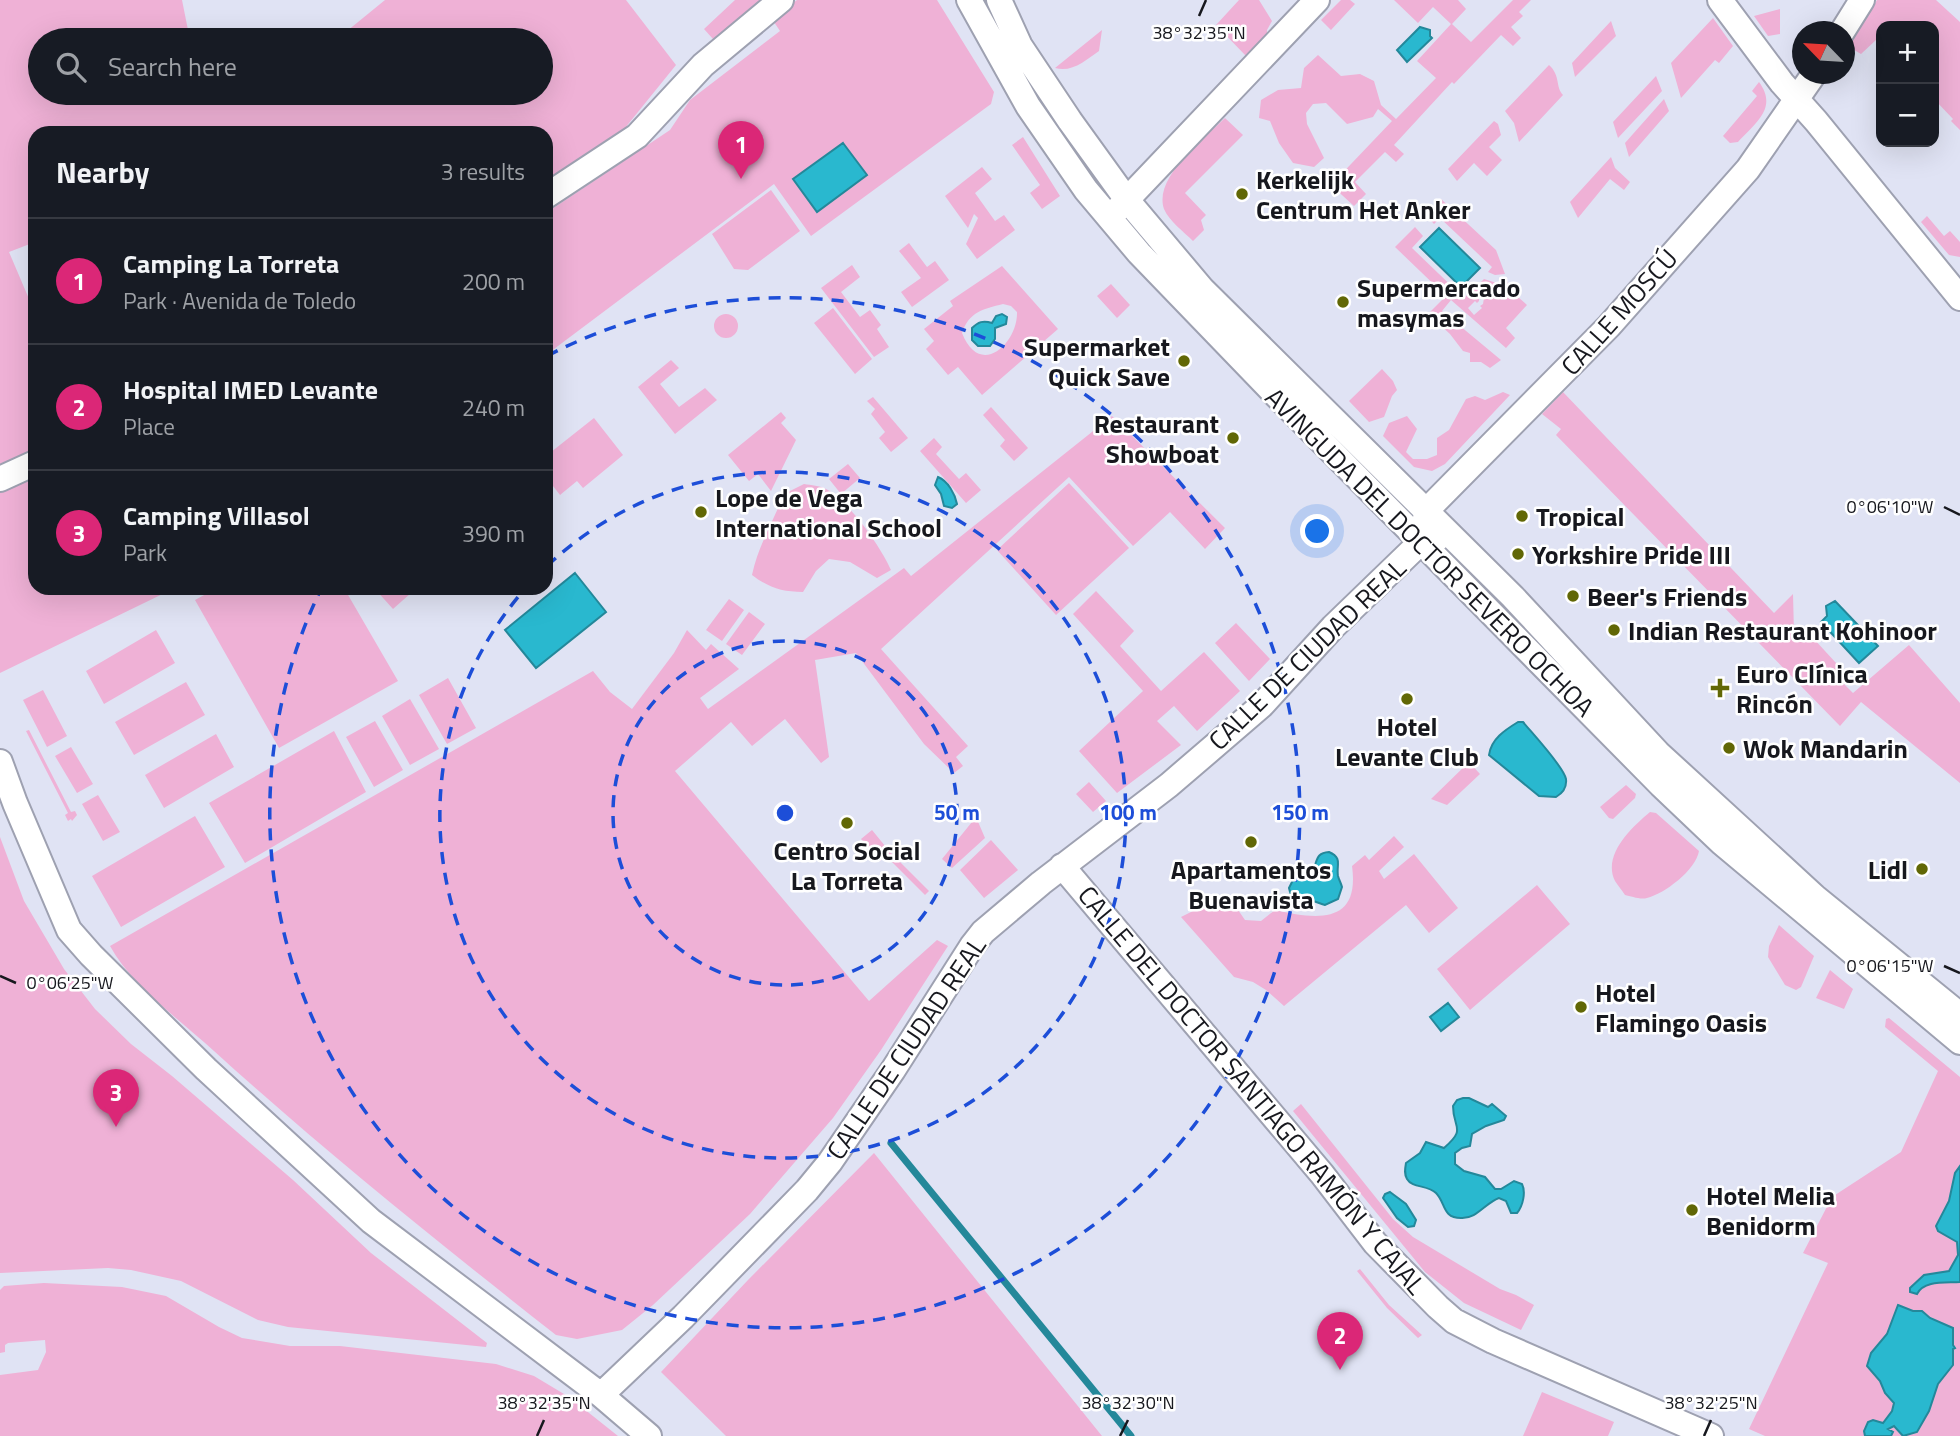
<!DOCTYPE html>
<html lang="en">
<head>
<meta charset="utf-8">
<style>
	body { margin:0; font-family:"Titillium Web",sans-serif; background:#20242c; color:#f1f3f6 }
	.controls { position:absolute; right:21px; top:21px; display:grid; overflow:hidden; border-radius:14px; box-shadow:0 7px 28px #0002 }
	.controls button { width:63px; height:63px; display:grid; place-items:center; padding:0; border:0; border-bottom:2px solid #363941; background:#171b24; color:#f1f3f6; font:35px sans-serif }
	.compass { position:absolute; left:1792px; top:21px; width:63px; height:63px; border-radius:50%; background:#171b24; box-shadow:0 7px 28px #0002; rotate:295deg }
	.you { position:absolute; left:1318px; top:532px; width:24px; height:24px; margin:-18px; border:5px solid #fff; border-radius:50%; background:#1a73e8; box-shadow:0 0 0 10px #1a73e833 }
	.badge { display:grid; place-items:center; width:46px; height:46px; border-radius:50%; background:#db2777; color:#fff; font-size:23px; font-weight:700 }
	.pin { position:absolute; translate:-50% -58px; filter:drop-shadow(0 2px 4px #0008) }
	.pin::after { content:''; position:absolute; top:37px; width:24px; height:21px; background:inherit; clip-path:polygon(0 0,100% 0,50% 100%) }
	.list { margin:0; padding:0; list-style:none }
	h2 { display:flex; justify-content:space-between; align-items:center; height:91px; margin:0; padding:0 28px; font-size:30px }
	h2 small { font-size:23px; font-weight:400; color:#9ea1a6 }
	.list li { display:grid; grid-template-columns:46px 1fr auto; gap:21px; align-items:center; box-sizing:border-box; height:126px; padding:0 28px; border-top:2px solid #363941 }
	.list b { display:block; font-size:26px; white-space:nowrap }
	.list p { margin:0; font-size:23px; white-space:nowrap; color:#9ea1a6 }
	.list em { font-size:23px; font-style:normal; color:#9ea1a6 }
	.icon { flex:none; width:38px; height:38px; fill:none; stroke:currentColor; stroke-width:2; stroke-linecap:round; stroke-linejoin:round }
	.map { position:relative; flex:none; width:1960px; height:1436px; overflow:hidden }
	.search { position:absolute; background:#171b24; box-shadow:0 7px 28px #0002; left:28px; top:28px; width:525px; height:77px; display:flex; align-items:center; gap:18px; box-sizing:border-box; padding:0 24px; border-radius:38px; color:#9ea1a6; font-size:26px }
	.panel { position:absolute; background:#171b24; box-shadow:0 7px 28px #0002; left:28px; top:126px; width:525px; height:469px; border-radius:21px }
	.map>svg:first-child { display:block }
</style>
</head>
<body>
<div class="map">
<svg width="1960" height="1436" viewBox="0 0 1960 1436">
	<rect width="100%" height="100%" fill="#e0e3f4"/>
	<!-- green -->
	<path fill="#efb1d6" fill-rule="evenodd" d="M0,0H182L190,40H40V93H541V40H336L385,0H626L676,65L625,128L546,184V133H35V242L9,252L35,313V454L0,472Z
		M735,0H762L713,39L704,29Z
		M797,0H937L994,92L991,104L811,236L774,184L546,355V213L670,130L690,100L780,31L772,19Z
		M1239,0H1259L1272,21L1267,30V34L1246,56L1216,25Z
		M1341,0H1350L1355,4L1331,30L1321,20Z
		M1394,0H1458L1466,9L1452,24L1471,42L1513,0H1531L1519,12L1523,16L1511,27L1521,38L1513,46L1501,35L1454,84L1452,82L1394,145L1404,154L1396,162L1385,152L1355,182L1366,194L1354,206L1331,185L1392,121L1378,109L1373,117L1347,124L1326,103L1313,104L1306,113L1307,124L1324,158L1314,167L1293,163L1279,143L1270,121L1259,118L1261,100L1278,90L1301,88L1304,68L1318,55L1341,76L1360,74L1374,81L1381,105L1396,119L1436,78L1417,61L1451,24L1433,7L1418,23Z
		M1877,0H1936L1960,22V130L1951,121L1953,119L1934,99V26H1881V45L1876,40L1861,54L1849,47Z
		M1780,9V34L1768,36L1754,16Z
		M1713,18L1733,46L1719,63L1715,60L1681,98L1671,63Z
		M1611,21L1616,36L1575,77L1572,63Z
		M1102,30L1099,51C1086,60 1072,73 1055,68Z
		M1549,65C1561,76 1555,87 1563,95L1519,142L1514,123L1505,111Z
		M1656,76L1662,91L1618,138L1613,122Z
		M1759,82C1778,108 1756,122 1738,142L1730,143L1723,136L1757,96L1752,91Z
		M1664,99L1669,111L1629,157L1625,143Z
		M1225,118L1243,135L1185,193L1206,215L1201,220L1204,230L1193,241C1184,232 1169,221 1164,209C1153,177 1205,138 1225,118Z
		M1494,121L1498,124L1501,135L1489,147L1502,160L1487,176L1474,163L1457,181L1448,169Z
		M1023,137L1060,196L1042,209L1030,193L1040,185L1012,145Z
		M1611,157L1615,168L1630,182L1624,190L1610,179L1578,218L1570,202Z
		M982,167L992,179L975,193L995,221L1004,215L1015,230L977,259L966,244L978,218L974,214L968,228L945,196Z
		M771,190L800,231L748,270L734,269L712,234Z
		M1441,199L1496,250L1505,274L1495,275L1488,272L1492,267L1440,218L1434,224L1426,215Z
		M1927,216L1944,236L1950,231L1960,242V257L1949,255L1921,222Z
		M1415,227L1423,236L1412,248L1464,298L1475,288L1479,291V301L1477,303L1475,301L1468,308L1474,315L1482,308L1480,306L1483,304L1485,292L1479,284L1484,279L1500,284L1507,281L1510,290L1527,305L1506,328L1515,338L1506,348L1451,300L1442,311L1501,360L1490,368L1481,362H1470V353L1463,351L1450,334L1428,314L1446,296L1395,247Z
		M909,243L927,267L935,261L949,280L912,307L901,292L921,278L899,251Z
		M852,265L860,277L841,292L860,317L870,310L881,325L877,329L889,347L874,357L821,288Z
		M1002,266L1058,329L982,395L958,367L948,375L926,349L934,341L924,329L953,306L950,301ZM1003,304L1011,306L1017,312C1018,343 980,379 962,333C969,312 983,309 1003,304Z
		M1111,284L1130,305L1117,318L1097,296Z
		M833,308L872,359L855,374L814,323Z
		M714 326a12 12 0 1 1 24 0a12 12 0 1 1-24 0Z
		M671,360L679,368L660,384L679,407L705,388L717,400L675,434L638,387Z
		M1382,369L1393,381L1397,390L1392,396L1384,417L1369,422L1349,401Z
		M1503,392L1510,395L1445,464L1432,471L1414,467L1383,436L1389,423L1407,416L1417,429L1406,452L1413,459H1427L1437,455V438L1449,430L1466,399L1475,396L1485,400Z
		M1563,392L1774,613L1793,594L1794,633L1801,640L1802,626L1848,676L1842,682L1853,693L1909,645L1960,703V783L1861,702L1840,726L1556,435L1561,429L1542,414Z
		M873,397L908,438L891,452L879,438L885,432L871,414L875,409L867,401Z
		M991,407L1028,448L1014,461L1000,446L1005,440L983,415Z
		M781,412L786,418L781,423L796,440L771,491L758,474L749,481L728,455Z
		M1112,416L1225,528L1205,549L1170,512L1133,546L1069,477L881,649L968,746L956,757L963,766L954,773L924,744L856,653L815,660L829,757L821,763L785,719L752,746L731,722L675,771L869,1001L937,940L948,946L881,1050L833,1118L750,1214L653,1305L622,1330L577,1339L556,1335C439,1243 324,1151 214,1051C180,1020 131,985 110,946L593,671L610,692L632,709L674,653L687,630L706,650L711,644L739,669L700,698L708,709L904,568L911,576Z
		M594,418L623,455L583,488L577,481L560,495L546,477V456Z
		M934,438L942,447L936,454L959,479L966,473L981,490L966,503L920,451Z
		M848,464L860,478L841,494L829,479Z
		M35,474V588H175L0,673V491Z
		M1069,483L1129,548L1056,615L997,550Z
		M804,484C811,485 820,486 826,489C848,500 881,547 891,570L877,578L850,562L829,559L816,571L803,592C782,592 769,588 752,575C758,546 773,522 784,494Z
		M217,588H344L398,681L279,748L195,600Z
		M407,588L411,593L393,609L375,589Z
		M1096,591L1134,631L1120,646L1161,691L1204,652L1240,691L1197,731L1174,706L1157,721L1181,745L1117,793L1079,751L1143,691L1073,614Z
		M729,599L744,610L722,641L706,630Z
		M749,612L765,624L742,655L726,644Z
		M1236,623L1270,659L1249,681L1215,643Z
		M156,630L175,663L104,704L86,671Z
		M448,678L476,728L447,744L419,695Z
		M186,682L205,715L134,755L115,722Z
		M43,690L67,736L47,747L23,700Z
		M410,699L439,749L410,765L382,716Z
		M375,721L403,770L374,787L346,737Z
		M29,730L71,812L75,811L77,815L72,821L71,819L68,821L65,815L68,813L26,731Z
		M334,731L366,792L245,863L209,803Z
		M216,734L234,767L164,808L145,775Z
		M71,747L93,784L77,793L55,756Z
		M1469,762L1480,774L1447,805L1431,799Z
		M1089,782L1106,801L1093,812L1076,794Z
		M1626,785L1636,794L1635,798L1613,819L1609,818L1600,807Z
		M98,795L120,832L103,841L82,804Z
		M1650,812L1656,813L1699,851C1696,870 1664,894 1647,898C1640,900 1631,896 1625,895C1622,890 1618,886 1615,881C1602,855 1632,827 1650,812Z
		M195,816L225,867L121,927L92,876Z
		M976,817L985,838L952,868L942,859Z
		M872,830L890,852L929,891L925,895L886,856L880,861L861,839Z
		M1394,836L1404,847L1379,871L1384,879L1414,854L1458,908L1429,933L1406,905L1284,1006L1266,990L1253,982L1234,977L1181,917L1227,894L1245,920L1261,921L1275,910C1318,920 1360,924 1352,866L1365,855L1369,860Z
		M0,837L24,901L64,969L95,1009L131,1044L172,1076L293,1180L371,1253L487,1343L486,1347L288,1327L258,1320L181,1281L131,1270L108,1268L0,1273Z
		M991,840L1018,870L984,898L960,870Z
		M1537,885L1570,924L1470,1010L1437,969Z
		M1779,925L1814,956L1801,987L1796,990L1785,985L1768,957L1769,946Z
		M1830,970L1853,989L1844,1009L1816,998Z
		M1889,1018L1960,1077V1436H1765L1749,1429L1828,1263L1803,1253L1832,1197L1901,1152L1938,1071L1885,1027L1886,1019Z
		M1301,1104L1393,1219L1413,1237L1500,1289L1516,1295L1534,1305L1521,1330L1464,1303L1425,1272L1293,1111Z
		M874,1153L1102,1436H726L661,1372L748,1280Z
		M1360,1269L1389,1305L1422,1335L1418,1338L1387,1308L1357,1271Z
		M44,1283L122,1287L166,1296L219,1327L242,1338L290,1346H340L496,1364L534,1376L569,1397L618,1436H0V1375L38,1370L46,1352L45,1340L8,1343L5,1345V1352L0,1353V1290L4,1286Z
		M1542,1392L1614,1422L1608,1436H1523Z"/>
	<!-- water -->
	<path fill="#29b8cf" stroke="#24889a" stroke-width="2" d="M1420,27L1430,30V36L1432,38L1407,62L1397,50Z
		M843,143L867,175L817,212L793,179Z
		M1439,228L1480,268L1461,287L1420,247Z
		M1002,314L1007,317L1006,324L995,328V339L990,346H978L972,340V328C978,322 983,320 992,323L996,316Z
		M938,477C948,481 955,494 957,504L952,508L944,506L941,494L935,485Z
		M575,573L606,612L536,668L505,630Z
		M1835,601L1878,646L1859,663L1821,622L1827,616L1826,606Z
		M1518,722H1523C1532,733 1564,767 1566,779C1567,788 1563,793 1556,797L1539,796L1489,755C1491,739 1505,730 1518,722Z
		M1329,852C1343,858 1336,865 1338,876C1339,880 1341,883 1342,887L1338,899L1325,905C1321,904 1317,902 1313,901C1301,900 1292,904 1289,888L1294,878L1312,872C1318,861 1315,853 1329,852Z
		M1448,1003L1459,1017L1441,1031L1430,1017Z
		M1463,1098H1469L1488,1107L1492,1104L1506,1116L1504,1120L1486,1126L1472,1134L1470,1146L1462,1148L1455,1153V1164L1464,1171L1485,1177L1495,1189H1501L1514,1181L1522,1184C1526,1192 1523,1206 1517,1213H1511L1506,1201L1499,1198C1485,1203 1477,1219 1461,1218C1442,1218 1446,1203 1436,1193C1428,1185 1412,1188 1407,1179C1404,1174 1405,1169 1406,1163L1420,1153L1426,1142L1444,1148C1467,1128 1453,1129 1453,1106L1457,1100Z
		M1960,1166V1282C1945,1283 1924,1280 1917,1294L1910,1292V1288L1924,1275L1949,1271L1958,1255L1957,1242L1938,1231L1936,1226L1949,1201L1955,1173Z
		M1390,1192L1406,1204L1416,1220L1414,1226L1408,1227L1397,1218L1383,1198L1385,1194Z
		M1898,1305L1913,1311H1922L1930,1318L1953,1328V1345L1955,1348L1953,1349V1365L1938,1384L1929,1411L1917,1432L1903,1436L1894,1426L1888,1429L1893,1432L1891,1436H1865L1864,1431L1868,1422L1873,1420L1883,1423L1892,1411L1894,1403L1885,1393L1880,1381L1867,1366L1871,1353L1887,1334Z"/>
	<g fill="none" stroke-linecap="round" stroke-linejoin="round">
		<!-- stream -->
		<path stroke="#24889a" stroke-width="7" d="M891,1143L1131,1436"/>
		<defs>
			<path id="minor" d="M969,0L1028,106L1086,190L1139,253L1276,395L1661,785L1722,843L1960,1042
				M999,0L1020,46L1070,121L1127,200L1202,289L1513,597L1658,753L1815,897L1960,1015
				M1720,0L1782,83L1816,121L1960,298
				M1842,32L1862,0
				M546,196L637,136L703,65L781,0
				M1117,210L1317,0
				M0,479L35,463
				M1424,527L1426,511L1609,326L1748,169L1814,74
				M0,762L15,803L69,930L91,955L206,1069L371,1221L601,1395L649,1436
				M1062,866L1322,1174L1375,1243L1438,1307L1454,1321L1493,1341L1711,1436
				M601,1395L683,1317L807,1190L830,1162L893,1070L972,946L983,932L1041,883L1169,785L1261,706L1333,627L1421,542L1437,539"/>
		</defs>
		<!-- minor casing -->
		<use href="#minor" stroke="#9ea1b1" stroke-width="28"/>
		<!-- minor -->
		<use href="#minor" stroke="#fff" stroke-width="24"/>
	</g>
	<!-- ticks -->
	<path fill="none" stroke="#17181e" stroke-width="2.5" d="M1199,16L1206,0M1944,507L1960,515M1944,966L1960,973M0,976L16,983M537,1436L544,1420M1120,1436L1128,1420M1704,1436L1711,1420"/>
	<!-- distance rings -->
	<g fill="none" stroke="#1d4ed8" stroke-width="3.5" stroke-dasharray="12 9">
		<circle cx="785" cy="813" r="172"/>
		<path d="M547 566A343 343 0 1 1 524 590"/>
		<path d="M547 356A515 515 0 1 1 320 591"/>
	</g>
	<!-- markers -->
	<g fill="#616705" stroke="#fff" stroke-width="2.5">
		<circle cx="1242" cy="194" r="7"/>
		<circle cx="1343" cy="302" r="7"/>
		<circle cx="1184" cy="361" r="7"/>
		<circle cx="1233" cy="438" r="7"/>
		<circle cx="701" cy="512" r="7"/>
		<circle cx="1522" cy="516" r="7"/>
		<circle cx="1518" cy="554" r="7"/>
		<circle cx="1573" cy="596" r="7"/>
		<circle cx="1614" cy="630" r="7"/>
		<path d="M1716.5 677.5h7v7h7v7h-7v7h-7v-7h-7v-7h7z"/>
		<circle cx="1407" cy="699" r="7"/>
		<circle cx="1729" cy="748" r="7"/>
		<circle cx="847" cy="823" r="7"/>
		<circle cx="1251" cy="842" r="7"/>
		<circle cx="1922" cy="869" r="7"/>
		<circle cx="1581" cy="1007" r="7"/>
		<circle cx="1692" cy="1210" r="7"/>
	</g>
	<g text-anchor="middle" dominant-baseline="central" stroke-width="5" stroke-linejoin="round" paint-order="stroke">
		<!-- poi labels -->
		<g font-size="26" font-weight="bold" fill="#17181e" stroke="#fff" text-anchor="start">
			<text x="1256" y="179">Kerkelijk<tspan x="1256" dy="30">Centrum Het Anker</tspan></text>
			<text x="1357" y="287">Supermercado<tspan x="1357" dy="30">masymas</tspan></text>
			<text x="1170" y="346" text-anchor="end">Supermarket<tspan x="1170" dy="30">Quick Save</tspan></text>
			<text x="1219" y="423" text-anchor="end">Restaurant<tspan x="1219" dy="30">Showboat</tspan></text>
			<text x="715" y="497">Lope de Vega<tspan x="715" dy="30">International School</tspan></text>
			<text x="1536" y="516">Tropical</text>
			<text x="1532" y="554">Yorkshire Pride III</text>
			<text x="1587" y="596">Beer's Friends</text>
			<text x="1628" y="630">Indian Restaurant Kohinoor</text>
			<text x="1736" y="673">Euro Clínica<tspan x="1736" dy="30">Rincón</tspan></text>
			<text x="1407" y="726" text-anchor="middle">Hotel<tspan x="1407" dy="30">Levante Club</tspan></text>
			<text x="1743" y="748">Wok Mandarin</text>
			<text x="847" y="850" text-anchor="middle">Centro Social<tspan x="847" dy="30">La Torreta</tspan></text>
			<text x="1251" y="869" text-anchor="middle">Apartamentos<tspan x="1251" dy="30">Buenavista</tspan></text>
			<text x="1908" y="869" text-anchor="end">Lidl</text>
			<text x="1595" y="992">Hotel<tspan x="1595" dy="30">Flamingo Oasis</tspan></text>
			<text x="1706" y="1195">Hotel Melia<tspan x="1706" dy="30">Benidorm</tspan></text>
		</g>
		<!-- street labels -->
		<g font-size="26" fill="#17181e" stroke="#fff">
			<text transform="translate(1619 312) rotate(-48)">CALLE MOSCÚ</text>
			<text transform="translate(1430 552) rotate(45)">AVINGUDA DEL DOCTOR SEVERO OCHOA</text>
			<text transform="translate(1307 654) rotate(-44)">CALLE DE CIUDAD REAL</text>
			<text transform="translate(906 1048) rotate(-56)">CALLE DE CIUDAD REAL</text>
			<text transform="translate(1252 1090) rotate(50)">CALLE DEL DOCTOR SANTIAGO RAMÓN Y CAJAL</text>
		</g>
	</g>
	<g font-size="18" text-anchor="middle" fill="#17181e" stroke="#fff" stroke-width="5" stroke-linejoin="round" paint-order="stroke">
		<text x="1199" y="39">38°32'35"N</text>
		<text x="1890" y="513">0°06'10"W</text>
		<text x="1890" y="972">0°06'15"W</text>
		<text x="70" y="989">0°06'25"W</text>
		<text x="544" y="1409">38°32'35"N</text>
		<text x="1128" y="1409">38°32'30"N</text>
		<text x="1711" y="1409">38°32'25"N</text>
	</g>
	<circle cx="785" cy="813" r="10" fill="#1d4ed8" stroke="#fff" stroke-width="3.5"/>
	<g font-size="21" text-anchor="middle" font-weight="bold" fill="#1d4ed8" stroke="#fff" stroke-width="5" stroke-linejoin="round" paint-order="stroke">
		<text x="957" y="820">50 m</text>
		<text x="1128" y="820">100 m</text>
		<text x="1300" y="820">150 m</text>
	</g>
</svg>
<div class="controls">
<button>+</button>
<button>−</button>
</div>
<svg class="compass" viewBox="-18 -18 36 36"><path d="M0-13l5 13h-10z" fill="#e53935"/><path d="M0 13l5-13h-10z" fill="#9ea1a6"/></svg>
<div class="you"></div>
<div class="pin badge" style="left:741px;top:179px">1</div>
<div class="pin badge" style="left:1340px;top:1370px">2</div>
<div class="pin badge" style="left:116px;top:1127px">3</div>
<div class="search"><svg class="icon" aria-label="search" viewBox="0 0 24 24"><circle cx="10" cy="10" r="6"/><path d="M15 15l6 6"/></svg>Search here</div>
<section class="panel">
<h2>Nearby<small>3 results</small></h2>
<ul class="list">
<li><span class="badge">1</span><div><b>Camping La Torreta</b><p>Park · Avenida de Toledo</p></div><em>200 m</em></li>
<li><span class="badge">2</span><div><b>Hospital IMED Levante</b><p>Place</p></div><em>240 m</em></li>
<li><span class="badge">3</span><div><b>Camping Villasol</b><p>Park</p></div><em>390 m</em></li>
</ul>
</section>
</div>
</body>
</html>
